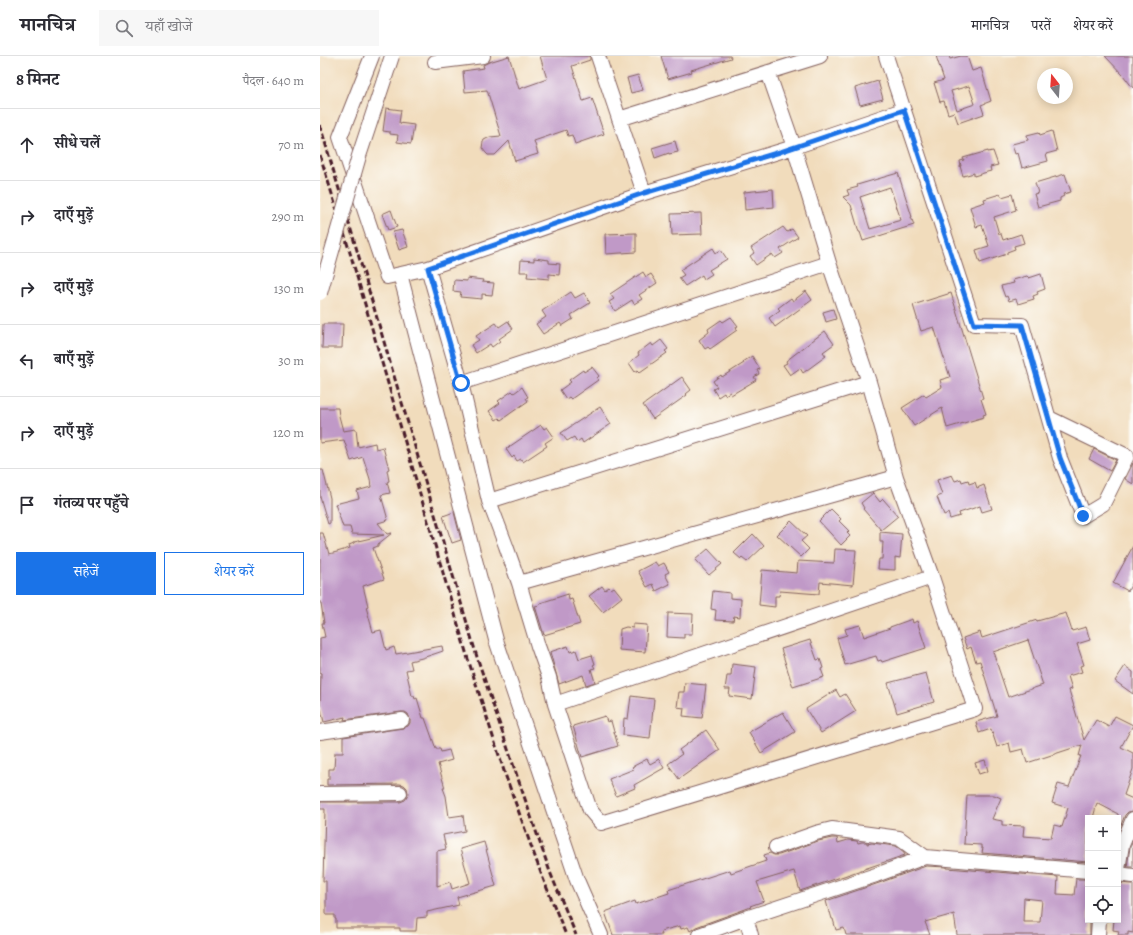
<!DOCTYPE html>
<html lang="hi">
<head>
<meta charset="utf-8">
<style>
	body { margin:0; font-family:Alegreya,"Noto Serif Devanagari",serif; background:#f7f7f7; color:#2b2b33 }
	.controls { position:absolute; right:12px; bottom:12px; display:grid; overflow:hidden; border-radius:0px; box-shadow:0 2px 10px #0003 }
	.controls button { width:36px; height:36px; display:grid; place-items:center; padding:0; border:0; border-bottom:1px solid #e1e1e2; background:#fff; color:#2b2b33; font:20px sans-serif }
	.compass { position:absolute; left:717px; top:12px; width:36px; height:36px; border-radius:50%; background:#fff; box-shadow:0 2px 10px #0003; rotate:343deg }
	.stop { position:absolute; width:12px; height:12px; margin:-9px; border:3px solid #1a73e8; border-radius:50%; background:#fff }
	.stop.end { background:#1a73e8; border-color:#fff; box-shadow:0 1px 4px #0008 }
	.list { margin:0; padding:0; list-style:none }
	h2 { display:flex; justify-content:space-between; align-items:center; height:52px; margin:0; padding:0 16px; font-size:17px }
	h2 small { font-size:13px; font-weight:400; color:#7c7c81 }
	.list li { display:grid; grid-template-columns:26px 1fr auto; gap:12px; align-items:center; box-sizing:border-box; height:72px; padding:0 16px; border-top:1px solid #e1e1e2 }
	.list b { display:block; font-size:15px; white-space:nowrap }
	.list em { font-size:13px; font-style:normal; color:#7c7c81 }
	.actions { display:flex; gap:8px; padding:12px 16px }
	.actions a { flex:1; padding:9px 0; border:1px solid #1a73e8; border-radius:0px; text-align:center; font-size:14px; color:#1a73e8 }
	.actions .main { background:#1a73e8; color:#fff }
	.icon { flex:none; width:22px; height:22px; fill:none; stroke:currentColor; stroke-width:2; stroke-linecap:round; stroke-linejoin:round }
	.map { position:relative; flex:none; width:813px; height:879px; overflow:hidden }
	header { display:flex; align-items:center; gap:24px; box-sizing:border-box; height:56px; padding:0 20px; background:#fff; border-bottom:1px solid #e1e1e2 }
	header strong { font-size:19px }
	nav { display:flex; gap:22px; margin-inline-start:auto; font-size:14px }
	.search { width:280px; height:36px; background:#f7f7f7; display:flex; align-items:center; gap:10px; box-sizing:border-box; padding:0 14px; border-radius:0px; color:#7c7c81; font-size:15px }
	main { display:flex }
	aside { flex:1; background:#fff }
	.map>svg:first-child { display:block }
</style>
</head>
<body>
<header>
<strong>मानचित्र</strong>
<div class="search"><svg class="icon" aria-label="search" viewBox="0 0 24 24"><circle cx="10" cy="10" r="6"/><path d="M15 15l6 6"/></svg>यहाँ खोजें</div>
<nav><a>मानचित्र</a><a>परतें</a><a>शेयर करें</a></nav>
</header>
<main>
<aside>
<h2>8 मिनट<small>पैदल · 640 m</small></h2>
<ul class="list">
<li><svg class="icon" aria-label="ahead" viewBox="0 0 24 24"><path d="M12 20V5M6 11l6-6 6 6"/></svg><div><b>सीधे चलें</b></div><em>70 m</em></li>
<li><svg class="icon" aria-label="right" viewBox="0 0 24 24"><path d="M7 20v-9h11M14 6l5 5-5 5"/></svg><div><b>दाएँ मुड़ें</b></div><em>290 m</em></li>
<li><svg class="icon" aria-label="right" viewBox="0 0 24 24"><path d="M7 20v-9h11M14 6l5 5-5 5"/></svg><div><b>दाएँ मुड़ें</b></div><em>130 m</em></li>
<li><svg class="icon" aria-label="left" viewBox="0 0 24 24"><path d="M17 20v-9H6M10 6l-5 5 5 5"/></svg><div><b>बाएँ मुड़ें</b></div><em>30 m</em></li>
<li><svg class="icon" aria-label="right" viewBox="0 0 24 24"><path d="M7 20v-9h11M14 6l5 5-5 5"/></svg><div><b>दाएँ मुड़ें</b></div><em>120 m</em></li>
<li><svg class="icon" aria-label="arrive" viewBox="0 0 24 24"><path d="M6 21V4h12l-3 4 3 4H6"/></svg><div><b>गंतव्य पर पहुँचे</b></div></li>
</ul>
<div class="actions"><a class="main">सहेजें</a><a>शेयर करें</a></div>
</aside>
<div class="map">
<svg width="813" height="879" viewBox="0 0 813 879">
	<rect width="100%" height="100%" fill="#fdfcf7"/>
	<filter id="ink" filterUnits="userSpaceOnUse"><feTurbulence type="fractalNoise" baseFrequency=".025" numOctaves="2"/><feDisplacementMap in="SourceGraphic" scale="8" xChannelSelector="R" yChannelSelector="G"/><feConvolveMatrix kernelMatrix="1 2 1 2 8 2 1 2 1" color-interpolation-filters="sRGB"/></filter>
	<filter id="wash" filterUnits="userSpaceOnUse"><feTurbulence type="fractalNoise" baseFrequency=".012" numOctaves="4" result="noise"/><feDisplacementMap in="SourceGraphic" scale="16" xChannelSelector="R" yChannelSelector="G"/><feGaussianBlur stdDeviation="0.9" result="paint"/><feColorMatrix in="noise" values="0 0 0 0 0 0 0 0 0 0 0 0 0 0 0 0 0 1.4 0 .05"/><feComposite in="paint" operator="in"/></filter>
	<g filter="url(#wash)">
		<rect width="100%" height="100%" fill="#f1dcbc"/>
		<g id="blocks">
			<!-- building -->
			<path fill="#c099c7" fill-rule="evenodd" d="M189,0L199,33L227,23L220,0H270V4L252,10L263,45L272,42L284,78L255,88L252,79L248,80L246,74L214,85L218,98L195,105L189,85L175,99H168L166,97L162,92L163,86L164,84L170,81L181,80L167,34L145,36L143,15L164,12L163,9L169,6Z
				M341,0H410L411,2L371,14L372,16L348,23Z
				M616,0H629L630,3L641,0H647L652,15L661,12L671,45L661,49L664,58L638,67L634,56L628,58L624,45L620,46L614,27L624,24ZM649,30L655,48L637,54L631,35Z
				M785,0H813V32L803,19Z
				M318,19L323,34L311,37L307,22Z
				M558,25L563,43L540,49L535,32Z
				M66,52L81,54L79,67L94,69L91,88L77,86L78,79L70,78V76L63,75Z
				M732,75L737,95L726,98L728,105L702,112L698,97L695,98L692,88L708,84L707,79L719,76L720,79Z
				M355,85L358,96L349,98V97L335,102L332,92Z
				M668,95V96L673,95L678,109L670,111L671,115L667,116L654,120V117L643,120L640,110H641L640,105L644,104L643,102Z
				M578,117L592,161H591L594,169L543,185L540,176H539L531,149L523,141L529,139L527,134L538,131L537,129ZM570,131L581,164L550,173L540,141Z
				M745,118L751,136L743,138L744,140L740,142V145L718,151L714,138L718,137L715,127Z
				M453,133L454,151L425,154L424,136Z
				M680,138L682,141L692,138L696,154L674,161L679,178H681L683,184L701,178L704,187L694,190L695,193L687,196V198L660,207L656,194L669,190L662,169L656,171L650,151L665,146L664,143Z
				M71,154L77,171L68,174L62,158Z
				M381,157L382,178L352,179L351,158Z
				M463,171L467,176L472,173L478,181L460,193L463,197L455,202L452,198L436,209L430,200L434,197L431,192Z
				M82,174L88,191L79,194L73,176Z
				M316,177V196L286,198L285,178Z
				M393,192L396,197L401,194L407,203L389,214L392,218L384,223L382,219L365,230L359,222L364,219L360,214Z
				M214,202L229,204V207L240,208L239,219L229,218V223L207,221L208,216H200L201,204L214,205Z
				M323,216L326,221L331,218L337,227L319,239L322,243L314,248L312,244L295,255L289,246L294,243L290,238Z
				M721,218L725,233L717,236L718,238L713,240L714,243L698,248L696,243L689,245L687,240L685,241L681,230L694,227L693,224L707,220L709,222Z
				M147,222L163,224L162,226L174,227L172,239L162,238V243L140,241L141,236L133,235L134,224L147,225Z
				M486,235L492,244L455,271L449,262L460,254L458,252L471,242L473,245Z
				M251,236L255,242L264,237L270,247L251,259L253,263L242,270L240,267L223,278L216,268L226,261L222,255Z
				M631,237L663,342L661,343L666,358L663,359L664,361L627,372L622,352L594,370L582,352L604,338L606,341L622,331L620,324L630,321L614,271L601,275L593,249Z
				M513,253L516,263L506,266L503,256Z
				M411,261L418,270L416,271L417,274L390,293L388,291L385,293L379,284L389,276L388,273L401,264L403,266Z
				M188,265L193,273L179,283L180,285L172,291L170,288L156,297L151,289L159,284L156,280L176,267L179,271Z
				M3,268H23L22,292H2Z
				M505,275L514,288L503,296L506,300L483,317L480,312L470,319L463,309L467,307L466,305Z
				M341,284L348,293L345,295L347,297L320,316L318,314L315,316L309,307L319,299L318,297L331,287L333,290Z
				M432,300L440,313L437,314L439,318L434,321L436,324L411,339L410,336L405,339L404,337L398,341L393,333L397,331L393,325L401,319L402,321L424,307L423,306Z
				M272,311L279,320L277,322L278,324L251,343L249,341L246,343L240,334L251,326L249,324L263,314L264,316Z
				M362,321L371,334L366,338L367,339L333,363L323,349Z
				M202,331L208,341L206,342L208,345L181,364L179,362L176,364L169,355L180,347L178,345L192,335L194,337Z
				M280,351L291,368L263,387L261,383L257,386L254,381L247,385L241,377Z
				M0,352H18L19,360L23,375L36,373L38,391L55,387L56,393L63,391L69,413L67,414L69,425L67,426L70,437L61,439L68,464L58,467L67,478L72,477L58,488V490L53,492L64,523L43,530L48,550L46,551L53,576L61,574L66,594L74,591L76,598L122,590L123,595L102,602L90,605L92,613L86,614L92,640H94L95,643L97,642L103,662H105L116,693H120L121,696L129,694L132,704L118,708L125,732H123L126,740L129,761L143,759L145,775L123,779L126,793L117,795V830L130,826L132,833L150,827L140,793L164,786L176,830L137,841L139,849L107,856V861L97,862L96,875H80V872H16V863H15V859H6V825H3L5,753H0V746H80L85,744L87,741L88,737L87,732L84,729L80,728L7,729V723H9V713H14L15,697H23V681L83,672L88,670L90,667V663L88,658L85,656H81L24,664L25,661L4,666L0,650L1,618H0V582L5,581L2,567H4L1,547H0V477H3L9,498L17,496L30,492L29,489L34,487V486L64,479L32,478L30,471H23L15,448L39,442L37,435L51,431L50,423L43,401L31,405L24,384L0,387Z
				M221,369L224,373L227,371L234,381L225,387L227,390L203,406L201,403L197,405L194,400L192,402L186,393Z
				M774,393L796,404L790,415L769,403Z
				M813,407V428L805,423Z
				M0,414H3L10,442V467L8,468L0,441Z
				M632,419L635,425L641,423L642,426L648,424L649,428L655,426L657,432L664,429L672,453L662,456L660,450L639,457L640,460L630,463L628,457L624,459L617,441L622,439L617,424Z
				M553,437L560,446L563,443L578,460L561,474L543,453L544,452L541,447Z
				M511,453L521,463L519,465L529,475L527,477L530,480L521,489L499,465Z
				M134,456L141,484L132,487L123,460Z
				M471,465L487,480L481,485L489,493L481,501L457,479Z
				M560,476L582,478L580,502L575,501V514L558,513L559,503H562L563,486H560Z
				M433,478L444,490L427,506L422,502L421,503L414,497Z
				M813,490V525L808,535L793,527Z
				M388,493L402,508L389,519L375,504Z
				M515,493L536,494L533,529L500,526L499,538L460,535L459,540H455V551L439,549L442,514L477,517L478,505L514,507Z
				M335,506L338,510L344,507L349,516L345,518L350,528L336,535L333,528L327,531L318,515Z
				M282,530L285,534L289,531L291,533L294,531L302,541L283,556L269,540Z
				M393,535L410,537V542L421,543L420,561L414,560L413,565L395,564L396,554L391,553Z
				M248,538L249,544L252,543L260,568L224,579L215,550L220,549V547Z
				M348,557L373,558L372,578H364V582L347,581Z
				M746,557L752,575L766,571L770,584L757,588L764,609L760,610L762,616L748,620L752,633L749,634L764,684L776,664L789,671L795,660L813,669L801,691L813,697V713L804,739L813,743V755L808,756L805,759L798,776V758L777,747L773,762H768V806L662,797L663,792H661V789L644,788L647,739H674L681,742L672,763L682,765V769L704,770L703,780L731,782L734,769L742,771L748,752L732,747L738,728L749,731L761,700H759L762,689L707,707L703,693L691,696L689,687L677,691L671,673L659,677L656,666L677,660L660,605L656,606L651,591L647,593L643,582L660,576L662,582L717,564V565ZM708,584L723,629L688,641L673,596Z
				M592,563L593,567L597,565L606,592L562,606L561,604L558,605L556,600L525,609L517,582L527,579L525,573L540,569L544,581L570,572V571Z
				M313,568L327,569L325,596L299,594L300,573L306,571L313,572Z
				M490,584L497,604L500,603L503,612L501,613L504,621L473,631L461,593Z
				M248,590L250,596L256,594L259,603L272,599L275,608L273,609L275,612L271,613L275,626L266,629L263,619L239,628L230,596Z
				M412,608L436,611L432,643L409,640L410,633H405L407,620H411Z
				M805,610L813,616V638L795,625Z
				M606,617L614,646L577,657L568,627Z
				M365,627L386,629L382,662L363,660L364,652L357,651L359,636H364Z
				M516,634L520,641L525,638L536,655L501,677L486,653Z
				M311,640L334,643L330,682L303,679L304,662L308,663Z
				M463,656L475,676L441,697L429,676Z
				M285,660L287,666L291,665L298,690L262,701L253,670Z
				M386,674L400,694L359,723L348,708L362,698L359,694Z
				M327,703L330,708L339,703L344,712L314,729L315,732L296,740L289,723L314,713L312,711Z
				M665,704L668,715L659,718L655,707Z
				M512,782H517L518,787L528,784L537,785L538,787L542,786H547V788L552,787L576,790L584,796L585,799L480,835L474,815L437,826L444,845L430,850L431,851L376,871L370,875L368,871L361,873L360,870L341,875L342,879H293L285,856L315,845L316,848L349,837L348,834L410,814L411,817L446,805L444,799L450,797L454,799H459L498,785Z
				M813,785V811H807L810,791Z
				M606,810L627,811V812L738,821L737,838L754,839L756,823H766L765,829H768V864H770V879H637L634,858L605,866L610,879H526L524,872L516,874L513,863H512L510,856H509L506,845L559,827ZM704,842L722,844L720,866H703Z
				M798,827L813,828V877L808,876V879H798L799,875L793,874L794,864H798Z"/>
		</g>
	</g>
	<g filter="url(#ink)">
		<use href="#blocks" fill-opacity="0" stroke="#84615e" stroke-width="1"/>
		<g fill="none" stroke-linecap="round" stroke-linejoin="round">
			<defs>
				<path id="minor" d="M52,0L20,81L67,221L108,212
					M278,0L324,137
					M566,0L654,268L702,269L740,402L763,460L783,448L807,400L729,362
					M115,6L163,0
					M448,16L474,91L583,54
					M299,63L500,0
					M474,91L509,207L549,326L576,421L612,521L655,653L281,767L270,754L235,648L229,621L218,590L199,527L186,490L169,445L141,327L108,212L324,137Z
					M80,218L176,584L257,824L281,879
					M141,327L509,207
					M169,445L549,326
					M199,527L576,421
					M235,648L612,521
					M0,676L82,664
					M0,738L80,737
					M456,791L496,777L512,773L579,782L605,801
					M798,813L802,789L813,763
					M798,818L813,820
					M426,862L431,879
					M379,879L426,862L556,819L605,801L768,815
					M778,879L779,864"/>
			</defs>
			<!-- minor casing -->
			<use href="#minor" stroke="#84615e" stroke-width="16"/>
			<!-- minor -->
			<use href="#minor" stroke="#fff" stroke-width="14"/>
			<!-- rail -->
			<path stroke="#4a1f2b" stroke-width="3" stroke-dasharray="6 3" stroke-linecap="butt" d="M0,69L157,601L195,714L230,816L256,879
				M0,99L31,200L148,603L185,718L222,820L246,879"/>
			<defs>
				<path id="minor-bridge" d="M0,237L39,100L72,0"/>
			</defs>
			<!-- minor-bridge casing -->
			<use href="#minor-bridge" stroke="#84615e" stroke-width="16" stroke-linecap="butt"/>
			<!-- minor-bridge -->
			<use href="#minor-bridge" stroke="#fff" stroke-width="14"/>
		</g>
	</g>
	<g fill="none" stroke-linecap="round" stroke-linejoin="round" filter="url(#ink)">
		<!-- route -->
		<path stroke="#1a73e8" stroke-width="5" d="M141,327L108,212L324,137L460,96L584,54L654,268L702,269L740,402L763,460"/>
	</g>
</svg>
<div class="controls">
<button>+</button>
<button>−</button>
<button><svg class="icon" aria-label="locate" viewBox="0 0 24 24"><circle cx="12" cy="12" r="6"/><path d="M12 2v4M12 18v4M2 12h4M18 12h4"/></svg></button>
</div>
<svg class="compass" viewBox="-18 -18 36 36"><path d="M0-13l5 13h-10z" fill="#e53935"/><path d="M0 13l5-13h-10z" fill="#7c7c81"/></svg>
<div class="stop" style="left:141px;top:327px"></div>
<div class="stop end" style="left:763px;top:460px"></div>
</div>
</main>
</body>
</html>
